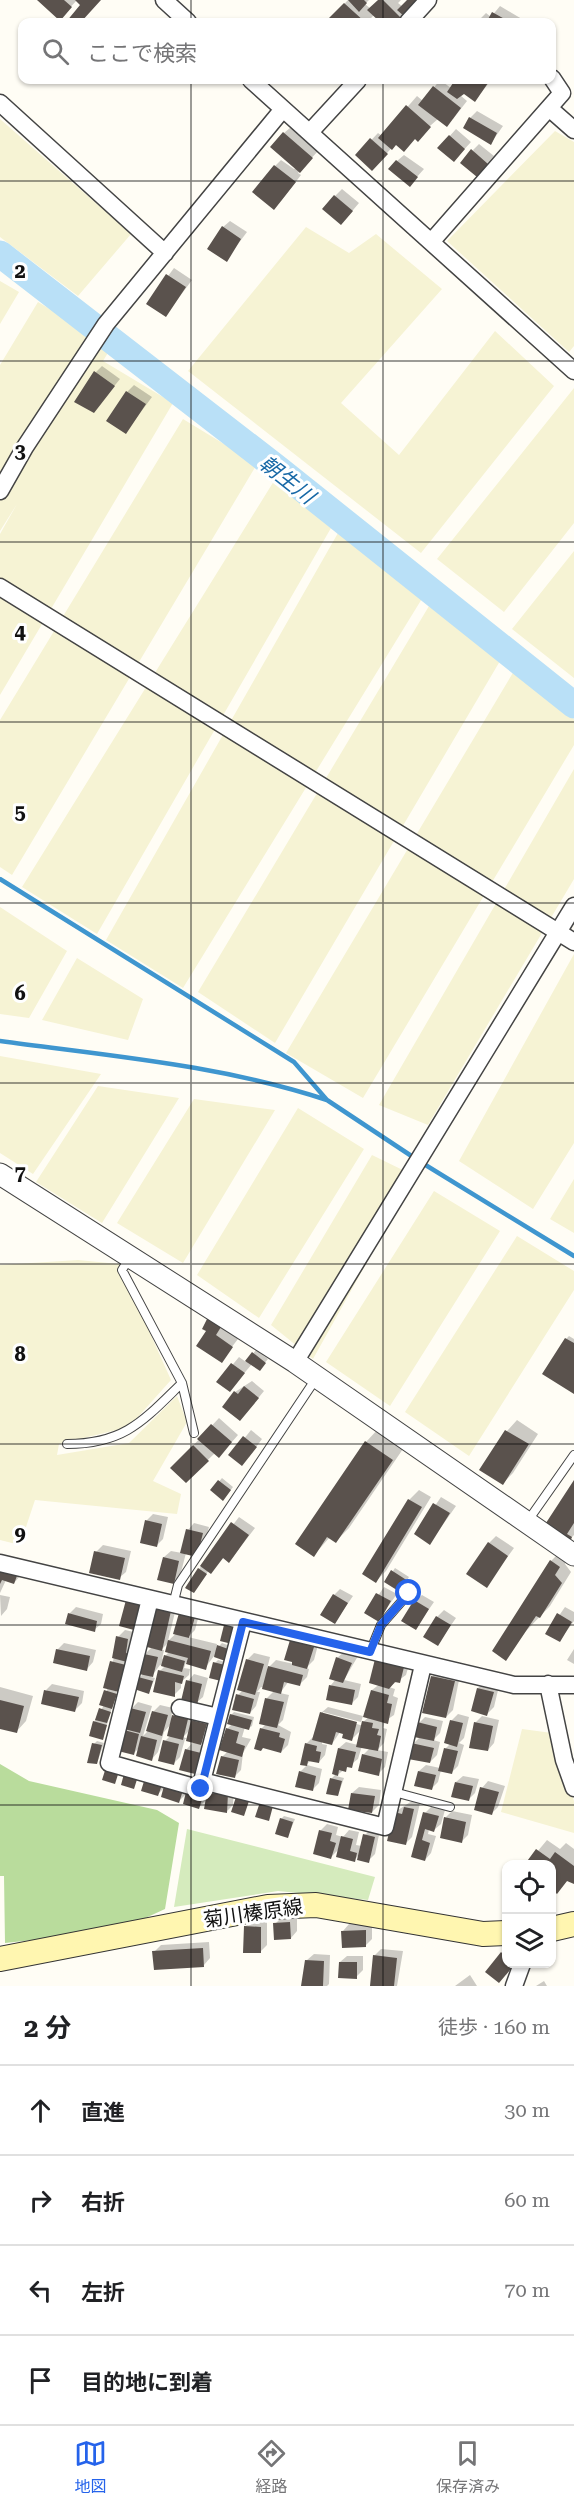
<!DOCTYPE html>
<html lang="ja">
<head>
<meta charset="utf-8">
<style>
	body { margin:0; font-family:"Roboto Serif","Noto Sans JP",serif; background:#f6f6f6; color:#202124 }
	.controls { position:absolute; right:18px; bottom:18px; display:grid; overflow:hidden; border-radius:12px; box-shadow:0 2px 4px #0004 }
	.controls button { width:54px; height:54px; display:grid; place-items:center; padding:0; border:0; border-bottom:2px solid #e0e0e0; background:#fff; color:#202124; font:30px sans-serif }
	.stop { position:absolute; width:18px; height:18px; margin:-14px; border:4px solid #2563eb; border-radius:50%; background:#fff }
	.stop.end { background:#2563eb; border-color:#fff; box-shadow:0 2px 6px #0008 }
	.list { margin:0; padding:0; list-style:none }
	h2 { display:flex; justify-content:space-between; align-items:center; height:78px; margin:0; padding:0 24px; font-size:26px }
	h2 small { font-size:20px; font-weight:400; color:#757577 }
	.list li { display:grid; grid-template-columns:39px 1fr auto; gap:18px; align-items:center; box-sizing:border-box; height:90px; padding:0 24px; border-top:2px solid #e0e0e0 }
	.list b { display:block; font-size:22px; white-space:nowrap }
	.list em { font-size:20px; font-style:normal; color:#757577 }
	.icon { flex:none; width:33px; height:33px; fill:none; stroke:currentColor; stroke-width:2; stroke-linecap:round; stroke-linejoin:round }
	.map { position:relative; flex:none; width:574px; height:1986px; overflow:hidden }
	.search { position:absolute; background:#fff; box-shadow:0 2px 4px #0004; left:18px; right:18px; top:18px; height:66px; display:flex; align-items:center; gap:15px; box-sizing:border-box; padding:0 21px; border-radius:12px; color:#757577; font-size:22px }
	.sheet { height:438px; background:#fff }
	nav { display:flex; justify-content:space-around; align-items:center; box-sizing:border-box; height:84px; border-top:2px solid #e0e0e0; background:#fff; font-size:16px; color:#757577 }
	nav a { display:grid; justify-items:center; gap:3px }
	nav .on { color:#2563eb }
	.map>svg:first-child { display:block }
</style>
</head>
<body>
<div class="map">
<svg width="574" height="1986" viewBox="0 0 574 1986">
	<rect width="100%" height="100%" fill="#fffdf5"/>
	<!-- farmland -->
	<path fill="#f6f3d4" d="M0,119L131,234L78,296L0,237Z
		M555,131L574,142V346L569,352L447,241Z
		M306,227L349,253L376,234L442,289L341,403L399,455L495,331L554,386L421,553L188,371Z
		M0,281L19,292L0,324Z
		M38,302L112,346L103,361L173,403L0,695V534L17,504L0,531V365Z
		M574,388V523L504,612L437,559Z
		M183,419L257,464L12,875L0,867V720Z
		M274,481L331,528L97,934L22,887Z
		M338,533L423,597L183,988L106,940Z
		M574,551V678L512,629Z
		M429,606L500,661L275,1043L198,992Z
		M514,671L574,719V745L363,1098L286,1053Z
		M574,769V879L428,1125L379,1105Z
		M0,907L67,951L29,1018L0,1014Z
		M574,954V1143L533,1209L459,1161Z
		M77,958L143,999L128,1040L42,1020Z
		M0,1056L101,1074L33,1174L0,1153Z
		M98,1086L179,1098L102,1223L36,1182Z
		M194,1099L275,1110L183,1263L117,1223Z
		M298,1108L364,1149L259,1318L197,1275Z
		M372,1155L415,1176L313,1359L271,1325Z
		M574,1179V1233L550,1219Z
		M434,1191L500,1231L390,1406L326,1362Z
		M517,1236L574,1271V1290L469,1456L405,1412Z
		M78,1260L119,1264L171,1380L129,1427L59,1444L57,1455L129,1443L177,1396L187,1422L153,1481L181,1494L177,1514L35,1500L20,1545L0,1540V1265Z
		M522,1729L552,1733L574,1801V1833L501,1812Z"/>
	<!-- green -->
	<path fill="#d5ebbd" d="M187,1829L375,1877L368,1900L278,1891L174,1907Z"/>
	<!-- forest -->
	<path fill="#b9dc9c" d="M0,1764L29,1781L157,1810L179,1823L165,1909L117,1931L5,1943L4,1876H0Z"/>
	<!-- shadow -->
	<path fill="#0003" fill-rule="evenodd" d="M39,0H77L66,12Z
		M348,0H369L365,4L371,9L380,0H401L398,3L403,7L411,0L408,12L398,22H382L374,15L367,22H327Z
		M500,6L527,22H477L486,13L491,17Z
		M552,38L556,41L552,47Z
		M440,80L451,88L457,80H491L481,93L464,92L460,95L467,101L453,119H438L416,138L396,143L379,162L357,155L378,133L382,136L417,96L423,101Z
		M477,111L503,126L491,143L470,118Z
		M291,127L318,151L298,173L301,175L281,201L275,166L281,160L294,169L296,168L284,133Z
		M456,129L471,142L460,154L439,148Z
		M479,144L494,156L483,168L473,150Z
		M404,155L424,169L416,178L397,161Z
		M342,189L359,203L348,216L335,196Z
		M230,221L247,232L226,260L223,227Z
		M174,268L192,280L166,315L148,303Z
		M102,366L120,379L94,411L96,372Z
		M134,385L152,397L126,432L127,392Z
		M227,1320L222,1328L238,1339L221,1361L208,1331Z
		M569,1336L574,1339V1392L566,1339Z
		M256,1350L268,1359L262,1366L252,1364L230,1390L219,1381L239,1357L246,1362Z
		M252,1381L264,1391L246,1413L235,1392Z
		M219,1418L238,1435L225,1450L215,1453L186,1481L172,1468Z
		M517,1420L538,1434L513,1473L503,1483L482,1469L507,1431Z
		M379,1428L405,1446L349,1528L336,1541L330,1537L314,1555L366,1442Z
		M251,1430L262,1439L249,1457L231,1455Z
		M222,1478L233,1487L226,1496L212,1490Z
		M574,1483V1535L569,1540L546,1526Z
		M419,1490L431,1497L386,1571L376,1581L409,1500Z
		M441,1497L456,1506L430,1543L416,1534Z
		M153,1514L168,1517L163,1539L156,1546L147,1520Z
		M239,1517L255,1528L235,1554L229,1561L224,1557L211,1572L209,1570L196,1589L199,1569Z
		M194,1523L209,1527L203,1548L186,1553L180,1576L173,1583L164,1557L171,1551L182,1553L188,1530Z
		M496,1536L514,1548L486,1586L489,1543Z
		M103,1545L131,1551L126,1572L119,1578L96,1552Z
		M561,1551L569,1556L565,1564L571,1572L550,1606L526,1631L506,1659L551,1561Z
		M0,1561L20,1576L14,1583L6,1580L0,1593Z
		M395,1568L409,1577L403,1587L393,1571Z
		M384,1587L397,1594L378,1620L366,1613Z
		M340,1589L353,1596L335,1622L334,1595Z
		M0,1595L10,1597L7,1609L1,1616Z
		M422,1595L434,1602L416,1628L415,1601Z
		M177,1604L168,1641L200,1611L195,1630L188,1637L217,1644L216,1649L222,1643L233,1647L224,1677L215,1663L218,1660L225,1662V1659L214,1656L205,1668L186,1662L184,1668L190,1669L189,1675L181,1682V1688L174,1695L160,1671L165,1666L160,1665L151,1677L155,1678L149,1692L139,1678L144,1673L145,1654L152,1647L158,1608ZM169,1642V1652L162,1659L164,1650H161Z
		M76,1607L103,1614L101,1624L94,1630L67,1623L70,1613Z
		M565,1607L574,1612V1621L560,1640L547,1633Z
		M444,1610L456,1618L438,1644L437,1617Z
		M125,1630L134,1632L103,1738L94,1722L104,1705L118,1637Z
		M291,1641H319L314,1660L306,1668L309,1669L307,1677L300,1684L289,1681L280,1693L289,1695L283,1720L278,1725L291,1732L288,1745L281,1752L261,1729L266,1724L267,1698L274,1691L261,1687L257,1692H260L256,1706L250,1713L238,1695L243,1690L247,1660L254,1653L270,1657L267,1669L276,1660L294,1664Z
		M64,1643L96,1650L93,1662L87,1669L57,1650Z
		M574,1649V1664L567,1660Z
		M344,1652L358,1656L344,1680L361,1684L358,1697L351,1704L331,1685L336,1679L337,1658Z
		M410,1661L406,1675L389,1687L395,1689L393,1696L398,1698L394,1715L385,1721L383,1728L387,1729L384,1743L377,1750L388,1752L385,1767L378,1774L363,1755L370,1748L362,1746L358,1759L336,1776L344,1778L338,1795L331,1779L336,1774L333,1773L339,1748L346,1742L358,1745L362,1729L352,1739L340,1732L332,1744L322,1741V1744L327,1745L325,1755L319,1762L311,1760L306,1765V1744L313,1737L321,1713L328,1707L363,1716L361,1722L323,1712V1715L364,1726L363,1722L369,1717L372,1690Z
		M439,1670L460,1675L453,1710L446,1717L432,1677Z
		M194,1674L208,1678L203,1697L196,1703L188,1681Z
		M485,1682L499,1686L494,1707L487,1714L478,1688Z
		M52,1684L84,1691L82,1703L75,1710L46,1690Z
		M0,1687L33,1696L26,1721L16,1732L0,1727Z
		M138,1702L152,1706L143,1736L147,1732L152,1716L150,1715L160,1705L173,1708L171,1718L180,1709L194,1713L191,1722L199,1714L213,1718L208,1737L200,1745L206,1747L201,1765L195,1772L186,1750L194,1741L185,1739L180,1757L173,1764L165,1741L171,1735V1724L164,1732L158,1752L152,1759L140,1747L134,1753L120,1750L131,1709ZM190,1730L188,1739L183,1737Z
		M234,1712L254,1717L252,1726L249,1728L245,1727L242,1737L251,1739L243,1753L241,1770L234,1777L222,1757L228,1751L227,1729L232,1724L231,1715Z
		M458,1714L469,1717L464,1738L459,1743L464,1745L458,1766L451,1773L441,1770L438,1782L431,1789L419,1771L426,1765L440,1768L446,1748L451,1743V1721Z
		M482,1716L499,1720L494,1743L488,1750L475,1723Z
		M425,1717L443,1721L440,1733L433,1740L440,1742L437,1755L430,1762L413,1744L420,1737L419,1723Z
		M97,1741L104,1743L97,1763L94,1744Z
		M307,1765L322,1769L319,1783L312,1790L300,1772Z
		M463,1776L479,1779L475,1793L468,1800L456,1782Z
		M146,1778L207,1794L215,1786L234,1787L233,1805L226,1812L207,1799L199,1807L188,1792L179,1801L165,1787L158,1794Z
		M488,1781L505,1786L498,1807L492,1813L482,1788Z
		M359,1787L381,1790L379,1805L372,1812L352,1793Z
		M412,1801L420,1803L412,1837L405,1844L395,1812Z
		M432,1806L445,1810L441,1824L434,1830L429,1829L428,1834L436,1836L431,1853L425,1860L412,1856L425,1813Z
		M452,1811L472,1815L468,1835L461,1842L446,1817Z
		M284,1816L295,1819L288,1836L281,1819Z
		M327,1824L338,1827L336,1835L343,1837L349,1830L359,1832L356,1845L362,1846L365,1835L372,1828L380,1830L375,1854L368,1861L360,1854L354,1860L340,1848L331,1857L320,1831Z
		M547,1840L560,1849L566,1843L574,1849V1881L568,1880L557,1892L552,1887V1864H527Z
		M297,1916V1931L291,1938L275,1924L282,1917Z
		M252,1920L267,1921V1945L260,1952L245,1927Z
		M349,1924H372V1939L366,1945L343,1931Z
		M209,1942L210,1958L204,1965L154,1952L161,1945Z
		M381,1949L403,1951L397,1986H371L374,1956Z
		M506,1949V1964H515L506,1975L502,1953Z
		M314,1954L330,1955L329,1984L327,1986H303L307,1960Z
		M347,1956H363V1970L356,1977L340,1962Z
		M470,1975L477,1986H455Z
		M544,1981L547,1986H536Z"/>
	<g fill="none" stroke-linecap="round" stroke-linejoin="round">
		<!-- stream -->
		<path stroke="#3f96cf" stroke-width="4.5" d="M0,879L294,1062L327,1100L419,1161L574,1256
			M0,1041C110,1056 221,1065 327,1100"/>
		<!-- river -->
		<path stroke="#b9e0f7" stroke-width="27" d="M0,254L278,469L574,705"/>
	</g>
	<!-- building -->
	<path fill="#5a524d" d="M37,0H64L72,7L60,21Z
		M75,0H101L81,22H66L80,5Z
		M348,0H364L367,3L359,12Z
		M378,0H383L403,20L400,22H380L367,10Z
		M407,0H418L405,17L397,10Z
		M344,3L365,22H325Z
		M492,12L510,22L487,21Z
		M455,80H490L475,102L464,94L457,99L447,92Z
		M433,86L461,108L447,127L418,105Z
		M406,105L431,127L418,142L415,139L404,152L396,145L392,150L378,138Z
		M469,117L497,133L491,145L463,128Z
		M283,132L313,158L300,173L270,147Z
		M449,135L465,149L454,162L437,148Z
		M370,138L388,154L372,171L355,155Z
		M471,149L488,164L477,177L460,163Z
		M396,160L418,177L410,187L388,169Z
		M274,165L296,182L274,210L252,192Z
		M334,195L353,211L341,225L322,209Z
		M222,226L241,239L227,262L207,249Z
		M166,274L186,287L166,317L146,304Z
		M94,371L115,386L94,413L74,402Z
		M126,391L146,404L126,434L106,421Z
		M208,1317L221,1327L216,1335L233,1347L222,1363L196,1346L206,1331L202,1329Z
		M565,1338L574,1343V1394L542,1374Z
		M252,1352L266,1363L260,1371L245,1361Z
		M231,1363L245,1373L230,1392L216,1382Z
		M244,1386L259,1398L240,1421L222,1407L234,1391L238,1394Z
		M211,1424L232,1442L219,1458L197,1439Z
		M505,1430L529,1444L503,1485L479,1470Z
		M243,1436L257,1447L242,1466L228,1455Z
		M365,1441L393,1460L336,1543L327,1537L314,1557L295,1544Z
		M193,1445L209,1461L186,1483L170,1468Z
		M218,1480L231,1490L223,1501L210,1490Z
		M574,1480V1523L567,1534L572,1537L570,1542L544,1526Z
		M408,1499L422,1507L376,1583L362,1574Z
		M433,1503L450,1513L430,1545L414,1534Z
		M145,1520L162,1524L157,1547L140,1543Z
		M231,1522L249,1535L229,1563L223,1558L211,1574L200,1566Z
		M186,1529L203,1533L197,1557L180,1553Z
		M488,1542L508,1556L487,1588L466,1574Z
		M94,1551L125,1558L120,1580L89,1573Z
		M163,1557L179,1561L174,1584L157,1580Z
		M550,1560L560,1567L555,1575L562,1583L540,1618L536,1616L506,1661L492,1651Z
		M198,1568L207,1574L194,1593L185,1588Z
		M0,1569L18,1573L14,1584L2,1580L0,1584Z
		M391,1570L408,1581L400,1592L384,1582Z
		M376,1593L391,1601L379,1622L364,1613Z
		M333,1594L348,1603L335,1624L320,1615Z
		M126,1600L141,1604L134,1630L119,1626Z
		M414,1600L429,1609L416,1630L401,1621Z
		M156,1607L171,1611L162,1651L147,1647Z
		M68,1613L97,1621L95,1632L65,1624Z
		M179,1613L195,1617L189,1638L173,1634Z
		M557,1613L572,1622L560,1642L545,1634Z
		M436,1616L451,1625L438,1646L423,1637Z
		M224,1625L236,1628L232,1644L220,1641Z
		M116,1636L128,1639L126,1653L129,1654L127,1662L112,1658Z
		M168,1640L211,1651L206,1670L186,1664L188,1658L165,1652Z
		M290,1640L314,1647L307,1669L292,1665V1662L284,1660Z
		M217,1645L231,1650L228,1662L214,1657Z
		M56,1649L90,1656L87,1671L53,1663Z
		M144,1654L158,1657L153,1677L139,1674Z
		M164,1655L185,1661L182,1672L161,1666Z
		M336,1657L352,1663L343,1683L329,1679Z
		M246,1659L264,1664L255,1695L237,1690Z
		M375,1659L404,1667L400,1683L395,1682L389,1689L369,1683Z
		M110,1661L126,1665L119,1692L103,1688Z
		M213,1662L225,1665L221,1681L209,1678Z
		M268,1666L303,1675L300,1686L284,1682L281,1694L262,1689Z
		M158,1670L184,1676L182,1684L175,1682V1697L153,1692Z
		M431,1676L455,1681L446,1718L422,1713Z
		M138,1677L153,1681L149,1694L134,1689Z
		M186,1680L202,1684L197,1705L181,1701Z
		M329,1685L355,1690L352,1705L326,1700Z
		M477,1688L494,1692L487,1716L471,1711Z
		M44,1690L79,1697L75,1712L41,1704Z
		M104,1690L117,1694L112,1709L99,1705Z
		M371,1690L389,1695L387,1703L392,1704L388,1724L363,1717Z
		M236,1694L254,1699L250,1714L232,1710Z
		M265,1698L284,1702L277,1728L259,1724Z
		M0,1700L24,1706L17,1733L0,1729Z
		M99,1708L111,1712L107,1723L95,1720Z
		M130,1708L146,1712L140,1733L124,1729Z
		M152,1711L168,1715L162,1736L146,1731Z
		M320,1712L357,1722L352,1741L342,1738L343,1734L336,1732L332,1745L312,1740Z
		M230,1714L252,1720L249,1730L227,1724Z
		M172,1715L188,1719L183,1740L167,1736Z
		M191,1720L207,1724L201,1745L186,1741Z
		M450,1720L463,1723L457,1747L444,1743Z
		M93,1721L107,1725L103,1740L89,1736Z
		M362,1721L373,1723L372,1728L379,1729L377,1735L381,1736L378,1751L356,1747Z
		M417,1722L437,1727L434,1741L414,1737Z
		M474,1722L493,1726L488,1751L469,1748Z
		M226,1728L239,1732L236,1743L245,1746L242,1757L219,1750Z
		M260,1728L280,1733L279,1737L285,1739L281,1753L263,1748L261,1751L254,1749Z
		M124,1730L139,1734L134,1755L118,1751Z
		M141,1736L157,1740L152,1761L136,1756Z
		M163,1740L179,1744L174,1765L158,1761Z
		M92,1743L102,1745L97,1764L87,1763Z
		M305,1743L317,1746L316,1751L321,1752L319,1763L308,1761L307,1766L300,1765Z
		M411,1743L434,1748L430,1763L408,1759Z
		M338,1748L356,1752L352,1768L347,1767L346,1772L339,1770L338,1776L332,1774Z
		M444,1748L458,1751L452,1774L438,1771Z
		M185,1749L201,1753L195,1774L179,1770Z
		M362,1754L382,1759L379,1776L358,1771Z
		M221,1756L239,1760L235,1778L216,1774Z
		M107,1764L120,1768L115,1784L102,1780Z
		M125,1770L139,1773L134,1789L121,1785Z
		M299,1771L316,1776L313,1791L295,1787Z
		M418,1771L436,1775L432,1790L414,1786Z
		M145,1778L163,1782L158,1796L141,1791Z
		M330,1778L342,1781L338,1796L326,1794Z
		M165,1782L184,1787L179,1803L161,1797Z
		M455,1782L473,1786L469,1801L451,1797Z
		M480,1787L499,1792L492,1815L474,1810Z
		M187,1788L204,1793L199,1809L183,1804Z
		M215,1791L228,1793L227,1813L204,1809L207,1792L215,1794Z
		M351,1793L375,1796L372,1813L348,1810Z
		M236,1797L249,1801L244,1816L231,1812Z
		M260,1802L273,1806L269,1821L255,1817Z
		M404,1807L414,1809L406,1845L387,1841L394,1812L402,1814Z
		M423,1812L439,1816L434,1832L425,1829L422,1840L430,1843L425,1861L411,1857Z
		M444,1817L466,1822L462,1843L440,1838Z
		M280,1818L293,1822L288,1838L275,1834Z
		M319,1830L332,1833L330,1841L336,1843L331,1859L313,1854Z
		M363,1834L375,1837L369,1863L357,1860Z
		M341,1836L353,1839L350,1851L357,1853L355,1862L336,1857Z
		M536,1849L550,1859L555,1852L574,1866V1884L567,1881L557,1894L552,1889V1864H525Z
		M290,1922L291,1939L274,1940L273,1923Z
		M244,1926L261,1927V1953H243Z
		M366,1930V1947L342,1948L341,1931Z
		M203,1948L204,1967L154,1970L152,1951Z
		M501,1952L506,1957V1964H515L499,1983L485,1972Z
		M373,1955L397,1958L394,1986H370Z
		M305,1960L324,1961L323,1986H301Z
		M339,1962H357V1979L338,1978Z"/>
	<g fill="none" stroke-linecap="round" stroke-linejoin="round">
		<defs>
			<path id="service" d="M130,1257L122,1270L182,1383L194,1433
				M67,1444C125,1444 144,1420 182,1383
				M527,1522L574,1455
				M173,1605L178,1585L317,1377
				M370,1652L381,1625L409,1593
				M394,1792L450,1807"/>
			<path id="minor" d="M164,0L188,22
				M408,22L428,0
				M251,80L574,371
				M0,103L165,253
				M549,108L574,130
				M311,131L358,80
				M432,241L562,93L552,78
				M0,491L25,447L106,324L283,109
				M0,587L574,942
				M295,1362L574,906
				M0,1563L514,1685H574
				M150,1599L109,1763L201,1789L202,1781
				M243,1622L202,1781L385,1827L423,1665
				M548,1684L564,1760L574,1788
				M180,1708L218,1717
				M514,1986L522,1964"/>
			<path id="tertiary" d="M0,1174L295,1362L574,1555"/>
			<path id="secondary" d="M552,1929L574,1924
				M0,1959L268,1907L316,1905L483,1934L506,1933"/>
		</defs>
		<!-- service casing -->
		<use href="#service" stroke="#444" stroke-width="10"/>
		<!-- minor casing -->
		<use href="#minor" stroke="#444" stroke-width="19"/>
		<!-- tertiary casing -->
		<use href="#tertiary" stroke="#444" stroke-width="23"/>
		<!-- secondary casing -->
		<use href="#secondary" stroke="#333" stroke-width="26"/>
		<!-- service -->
		<use href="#service" stroke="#fff" stroke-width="8"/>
		<!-- minor -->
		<use href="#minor" stroke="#fff" stroke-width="16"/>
		<!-- tertiary -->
		<use href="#tertiary" stroke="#fff" stroke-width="21"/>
		<!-- secondary -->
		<use href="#secondary" stroke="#fff6b0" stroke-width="24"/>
	</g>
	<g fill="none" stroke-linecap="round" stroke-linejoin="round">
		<!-- route -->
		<path stroke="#2563eb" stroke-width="8" d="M201,1789L243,1622L370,1652L381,1625L409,1593"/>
	</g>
	<!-- grid -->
	<path fill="none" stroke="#111" stroke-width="1.5" stroke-opacity="0.55" d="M191,0V22M383,0V22M191,80V1986M383,80V1986M0,181H574M0,361H574M0,542H574M0,722H574M0,903H574M0,1083H574M0,1264H574M0,1444H574M0,1625H574M0,1805H574"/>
	<g text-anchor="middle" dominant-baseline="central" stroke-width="6" stroke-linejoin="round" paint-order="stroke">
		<!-- street labels -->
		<g font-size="20" fill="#111" stroke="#fff">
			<text transform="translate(253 1913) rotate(-8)">菊川榛原線</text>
		</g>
		<!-- water labels -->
		<g font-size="21" font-style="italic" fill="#1768a6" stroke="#fff">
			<text transform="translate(287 480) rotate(38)">朝生川</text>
		</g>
	</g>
	<g font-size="20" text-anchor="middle" font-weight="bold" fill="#111" stroke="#fff" stroke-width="6" stroke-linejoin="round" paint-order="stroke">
		<text x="20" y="278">2</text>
		<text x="20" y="458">3</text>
		<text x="20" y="639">4</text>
		<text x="20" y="819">5</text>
		<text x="20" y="1000">6</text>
		<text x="20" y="1180">7</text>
		<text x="20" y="1361">8</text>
		<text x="20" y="1541">9</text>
	</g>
</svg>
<div class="controls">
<button><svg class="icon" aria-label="locate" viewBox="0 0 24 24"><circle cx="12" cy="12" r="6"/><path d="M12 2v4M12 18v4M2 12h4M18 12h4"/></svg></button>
<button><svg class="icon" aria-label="layers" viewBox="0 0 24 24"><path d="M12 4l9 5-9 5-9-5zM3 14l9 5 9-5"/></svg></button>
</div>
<div class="stop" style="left:409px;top:1593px"></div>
<div class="stop end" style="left:201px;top:1789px"></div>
<div class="search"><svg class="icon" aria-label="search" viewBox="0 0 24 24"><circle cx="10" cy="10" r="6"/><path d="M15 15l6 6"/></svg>ここで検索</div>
</div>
<section class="sheet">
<h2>2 分<small>徒歩 · 160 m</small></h2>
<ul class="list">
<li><svg class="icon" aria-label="ahead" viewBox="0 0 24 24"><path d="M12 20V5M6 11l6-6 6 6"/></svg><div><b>直進</b></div><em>30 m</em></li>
<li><svg class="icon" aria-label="right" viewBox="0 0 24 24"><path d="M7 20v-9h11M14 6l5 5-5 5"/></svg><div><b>右折</b></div><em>60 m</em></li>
<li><svg class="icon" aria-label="left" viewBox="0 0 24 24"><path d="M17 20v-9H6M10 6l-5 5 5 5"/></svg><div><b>左折</b></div><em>70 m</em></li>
<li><svg class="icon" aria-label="arrive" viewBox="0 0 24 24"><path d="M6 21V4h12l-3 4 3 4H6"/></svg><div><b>目的地に到着</b></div></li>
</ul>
</section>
<nav>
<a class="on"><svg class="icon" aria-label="map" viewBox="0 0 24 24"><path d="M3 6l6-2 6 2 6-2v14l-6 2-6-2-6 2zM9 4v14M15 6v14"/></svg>地図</a>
<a><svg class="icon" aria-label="directions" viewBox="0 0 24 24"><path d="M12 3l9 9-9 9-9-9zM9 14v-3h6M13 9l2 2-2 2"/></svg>経路</a>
<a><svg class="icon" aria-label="saved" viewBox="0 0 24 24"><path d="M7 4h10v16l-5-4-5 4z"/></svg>保存済み</a>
</nav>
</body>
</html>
